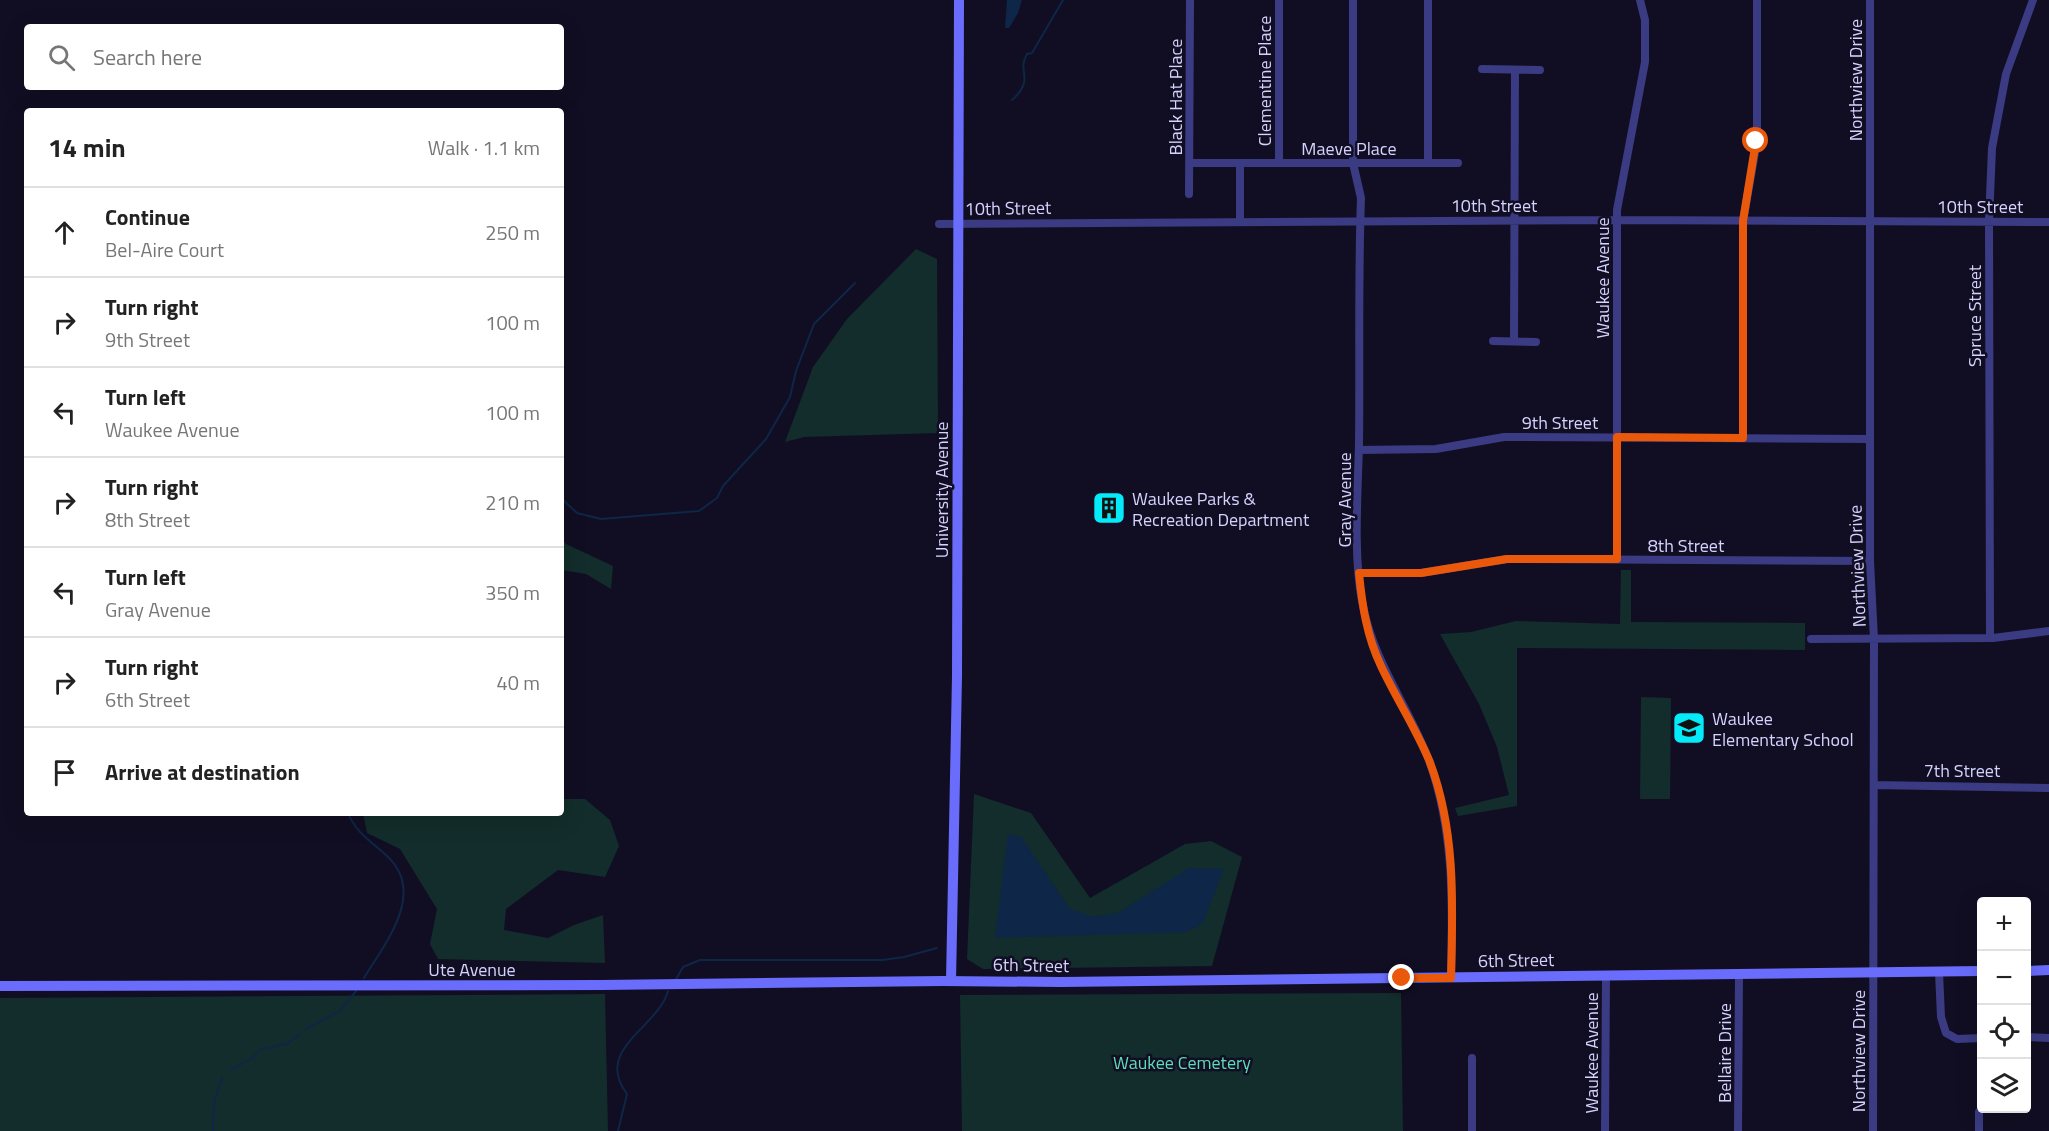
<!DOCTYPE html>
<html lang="en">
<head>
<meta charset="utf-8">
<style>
	body { margin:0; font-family:"Titillium Web",sans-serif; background:#f2f2f2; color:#222 }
	.controls { position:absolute; right:18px; bottom:18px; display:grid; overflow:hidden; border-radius:6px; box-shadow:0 6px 24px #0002 }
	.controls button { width:54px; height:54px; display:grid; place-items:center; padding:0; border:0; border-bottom:2px solid #e0e0e0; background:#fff; color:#222; font:30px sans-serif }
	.stop { position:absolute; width:18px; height:18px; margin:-14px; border:4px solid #ea580c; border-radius:50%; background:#fff }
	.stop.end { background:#ea580c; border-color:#fff; box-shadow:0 2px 6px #0008 }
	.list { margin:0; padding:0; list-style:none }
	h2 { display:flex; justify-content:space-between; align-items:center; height:78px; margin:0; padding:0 24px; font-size:26px }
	h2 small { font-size:20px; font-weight:400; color:#767676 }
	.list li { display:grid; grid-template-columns:39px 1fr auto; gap:18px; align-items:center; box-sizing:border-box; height:90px; padding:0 24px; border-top:2px solid #e0e0e0 }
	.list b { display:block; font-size:22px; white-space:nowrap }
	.list p { margin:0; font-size:20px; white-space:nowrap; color:#767676 }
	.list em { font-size:20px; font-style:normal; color:#767676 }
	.icon { flex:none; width:33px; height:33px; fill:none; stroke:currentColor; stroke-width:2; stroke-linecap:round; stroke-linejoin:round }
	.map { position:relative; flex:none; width:2049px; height:1131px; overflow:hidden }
	.search { position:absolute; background:#fff; box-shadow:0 6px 24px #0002; left:24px; top:24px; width:540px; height:66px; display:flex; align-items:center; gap:15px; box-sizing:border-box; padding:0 21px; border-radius:6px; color:#767676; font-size:22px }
	.panel { position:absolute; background:#fff; box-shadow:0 6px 24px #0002; left:24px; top:108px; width:540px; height:708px; border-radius:6px }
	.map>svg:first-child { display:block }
</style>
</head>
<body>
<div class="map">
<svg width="2049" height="1131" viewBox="0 0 2049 1131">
	<rect width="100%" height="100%" fill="#110e23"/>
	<!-- green -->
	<path fill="#122d2b" d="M916,249L937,259L938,433L804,437L785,442L813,367L847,319Z
		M561,539L566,544L613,566L611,589L586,574L561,570Z
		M1621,570H1631V622L1805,623V650L1517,648V806L1458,816L1455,808L1509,795L1497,747L1479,704L1440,634L1471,632L1516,621L1620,624Z
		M1641,697L1671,698L1670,799H1640Z
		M974,794L1031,813L1090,898L1185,844L1211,841L1242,857L1212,966L983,969L967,959Z
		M561,799H585L610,820L619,846L605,877L558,870L506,909L504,930L548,938L574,925L603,915L605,963L438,959L430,944L437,909L400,849L367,833L363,813H561Z
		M1401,993L1403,1131H962L960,995Z
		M605,994L608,1131H0V998Z"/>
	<!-- water -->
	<path fill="#0e2648" d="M1007,0H1022L1018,13L1009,28H1005Z
		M1008,834L1021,837L1069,908L1093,917L1118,913L1189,868L1224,869L1203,923L1186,932L995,938Z"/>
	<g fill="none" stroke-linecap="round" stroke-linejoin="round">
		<!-- stream -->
		<path stroke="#0e2648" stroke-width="2" d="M1012,100C1036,78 1016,72 1027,54L1032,53L1063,0
			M561,498L577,513L601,519L699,511L717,498L723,486L766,439L790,397L796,371L814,324L855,283
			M348,813C356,833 372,842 387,856C427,893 385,943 364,978
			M675,981L683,967L700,960H883L904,957L937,948
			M306,1029L340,1011L356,991
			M231,1070C244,1060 251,1063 261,1049L287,1044L300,1034
			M213,1131L214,1103L222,1077
			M618,1131L627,1094C593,1049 658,1028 668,991"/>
		<!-- street -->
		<path stroke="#3a3b82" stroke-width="8" d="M1353,0V163L1361,198C1358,280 1360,361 1359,443C1358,491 1353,554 1362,601C1373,663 1409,706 1430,763C1454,832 1453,905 1451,978
			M1428,0V163
			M1870,0V561L1874,639L1873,1131
			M1482,69L1540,70
			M1189,163H1458
			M1279,163V0
			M1189,194L1190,0
			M1240,221V163
			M939,224L1617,220L2049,222
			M1493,341L1536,342
			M1514,341L1515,70
			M1743,438V221L1757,141V0
			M1359,450L1436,449L1504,437L1870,439
			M1617,559V210L1645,62V20L1640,0
			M1359,573H1421L1507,559L1870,561
			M1990,638L1989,221L1992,148L2006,74L2033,0
			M1811,639L1993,638L2049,631
			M1874,785L2049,788
			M1939,972L1941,1017L1946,1033L1957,1039L1982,1038
			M2026,1037L2049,1038
			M1979,1112V1131
			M1472,1131V1058
			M1605,1131L1606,976
			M1738,1131L1739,974"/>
		<!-- secondary -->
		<path stroke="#6a6dfc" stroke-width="10" d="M2026,971L2049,970
			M951,981L957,676L959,0
			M0,986L601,985L943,981L1061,982L1982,971"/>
	</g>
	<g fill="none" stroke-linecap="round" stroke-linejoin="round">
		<!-- route -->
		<path stroke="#ea580c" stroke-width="8" d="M1402,978H1451C1453,905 1456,829 1429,760C1415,727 1396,698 1381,666C1367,637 1362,605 1359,573H1421L1507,559H1617V437L1743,438V221L1756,141"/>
	</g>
	<!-- icons -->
	<defs>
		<symbol id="building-square" viewBox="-11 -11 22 22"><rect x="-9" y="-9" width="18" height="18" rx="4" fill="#04eaf8" stroke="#110e23"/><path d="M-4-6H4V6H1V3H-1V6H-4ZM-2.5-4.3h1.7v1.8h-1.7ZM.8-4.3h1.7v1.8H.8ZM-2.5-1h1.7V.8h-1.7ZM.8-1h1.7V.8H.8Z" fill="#111"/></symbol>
		<symbol id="school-square" viewBox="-11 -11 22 22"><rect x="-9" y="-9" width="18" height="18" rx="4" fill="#04eaf8" stroke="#110e23"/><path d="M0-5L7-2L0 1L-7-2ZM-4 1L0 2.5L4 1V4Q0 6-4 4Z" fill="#111"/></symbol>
	</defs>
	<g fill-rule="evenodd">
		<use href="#building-square" x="1090" y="489" width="38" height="38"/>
		<use href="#school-square" x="1670" y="709" width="38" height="38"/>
	</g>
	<g text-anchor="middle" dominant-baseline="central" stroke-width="5" stroke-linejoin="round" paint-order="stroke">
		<!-- street labels -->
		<g font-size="18" fill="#d5d2fe" stroke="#110e23">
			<text transform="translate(1855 80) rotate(-90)">Northview Drive</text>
			<text transform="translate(1264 81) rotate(-90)">Clementine Place</text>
			<text transform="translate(1175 97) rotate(-90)">Black Hat Place</text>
			<text x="1349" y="148">Maeve Place</text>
			<text x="1494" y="205">10th Street</text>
			<text x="1980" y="206">10th Street</text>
			<text transform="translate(1008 208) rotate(-1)">10th Street</text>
			<text transform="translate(1602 278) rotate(-90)">Waukee Avenue</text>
			<text transform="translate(1974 316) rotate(-90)">Spruce Street</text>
			<text x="1560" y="422">9th Street</text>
			<text transform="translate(941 490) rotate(-90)">University Avenue</text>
			<text transform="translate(1344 500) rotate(-90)">Gray Avenue</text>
			<text x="1686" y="545">8th Street</text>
			<text transform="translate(1857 566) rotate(-92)">Northview Drive</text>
			<text x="1962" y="770">7th Street</text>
			<text transform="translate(1516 960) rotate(-1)">6th Street</text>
			<text transform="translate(1031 965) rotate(1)">6th Street</text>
			<text x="472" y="969">Ute Avenue</text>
			<text transform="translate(1858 1051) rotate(-90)">Northview Drive</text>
			<text transform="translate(1591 1053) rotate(-90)">Waukee Avenue</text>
			<text transform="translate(1724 1053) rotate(-90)">Bellaire Drive</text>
		</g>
		<!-- poi labels -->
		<g font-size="18" fill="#d5d2fe" stroke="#110e23" text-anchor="start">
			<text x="1132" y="498">Waukee Parks &amp;<tspan x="1132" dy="21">Recreation Department</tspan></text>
			<text x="1712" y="718">Waukee<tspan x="1712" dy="21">Elementary School</tspan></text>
		</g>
		<!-- park labels -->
		<g font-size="18" fill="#5fddb8" stroke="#110e23">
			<text x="1182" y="1062">Waukee Cemetery</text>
		</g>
	</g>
</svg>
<div class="controls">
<button>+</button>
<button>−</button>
<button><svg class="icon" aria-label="locate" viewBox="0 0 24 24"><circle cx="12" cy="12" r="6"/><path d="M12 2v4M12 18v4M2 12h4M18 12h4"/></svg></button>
<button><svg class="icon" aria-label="layers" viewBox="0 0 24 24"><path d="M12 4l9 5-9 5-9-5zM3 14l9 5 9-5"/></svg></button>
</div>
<div class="stop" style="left:1756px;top:141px"></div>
<div class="stop end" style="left:1402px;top:978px"></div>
<div class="search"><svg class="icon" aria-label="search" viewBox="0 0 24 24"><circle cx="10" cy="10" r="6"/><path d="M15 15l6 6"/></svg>Search here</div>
<section class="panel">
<h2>14 min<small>Walk · 1.1 km</small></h2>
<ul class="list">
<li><svg class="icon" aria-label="ahead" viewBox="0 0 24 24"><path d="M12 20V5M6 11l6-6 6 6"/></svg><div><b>Continue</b><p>Bel-Aire Court</p></div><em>250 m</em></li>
<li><svg class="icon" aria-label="right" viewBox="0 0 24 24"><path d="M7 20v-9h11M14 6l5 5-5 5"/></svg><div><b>Turn right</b><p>9th Street</p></div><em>100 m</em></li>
<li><svg class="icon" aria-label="left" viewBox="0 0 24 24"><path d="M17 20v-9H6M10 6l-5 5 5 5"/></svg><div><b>Turn left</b><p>Waukee Avenue</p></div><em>100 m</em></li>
<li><svg class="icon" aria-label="right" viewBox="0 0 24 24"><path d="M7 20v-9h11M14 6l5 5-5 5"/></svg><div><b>Turn right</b><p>8th Street</p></div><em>210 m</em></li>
<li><svg class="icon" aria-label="left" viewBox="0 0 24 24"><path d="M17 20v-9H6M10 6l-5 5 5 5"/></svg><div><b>Turn left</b><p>Gray Avenue</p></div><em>350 m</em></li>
<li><svg class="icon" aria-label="right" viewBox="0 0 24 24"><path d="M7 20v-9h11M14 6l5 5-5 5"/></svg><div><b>Turn right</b><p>6th Street</p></div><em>40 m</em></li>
<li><svg class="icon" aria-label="arrive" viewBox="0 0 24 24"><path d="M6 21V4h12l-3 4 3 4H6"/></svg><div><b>Arrive at destination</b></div></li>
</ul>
</section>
</div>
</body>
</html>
